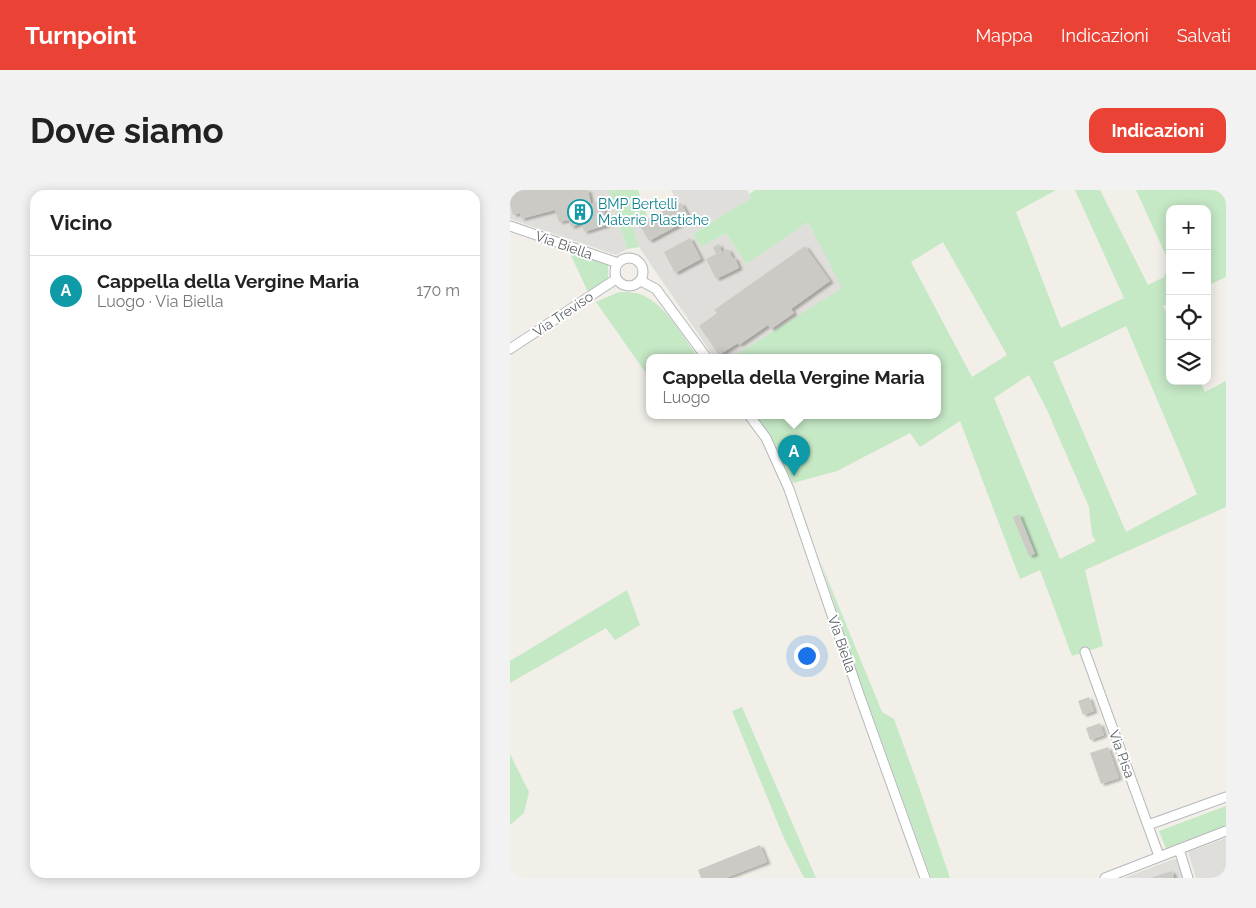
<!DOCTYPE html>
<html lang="it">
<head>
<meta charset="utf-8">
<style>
	body { margin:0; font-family:Raleway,sans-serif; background:#f2f2f2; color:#222 }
	.controls { position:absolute; right:15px; top:15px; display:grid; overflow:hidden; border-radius:10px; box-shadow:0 2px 12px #0003 }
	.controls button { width:45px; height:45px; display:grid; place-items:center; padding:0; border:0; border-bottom:1px solid #e0e0e0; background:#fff; color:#222; font:25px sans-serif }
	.you { position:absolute; left:296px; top:465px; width:18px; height:18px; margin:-12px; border:4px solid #fff; border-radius:50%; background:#1a73e8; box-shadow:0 0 0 8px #1a73e833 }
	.badge { display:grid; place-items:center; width:32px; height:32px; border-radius:50%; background:#ea4335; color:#fff; font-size:16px; font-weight:700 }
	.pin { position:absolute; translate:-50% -41px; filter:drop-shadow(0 1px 2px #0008) }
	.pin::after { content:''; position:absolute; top:26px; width:18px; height:15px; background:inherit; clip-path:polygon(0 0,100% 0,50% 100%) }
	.popup { position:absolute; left:136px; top:164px; width:295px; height:65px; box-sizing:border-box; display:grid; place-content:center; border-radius:10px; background:#fff; filter:drop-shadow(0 1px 4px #0005); font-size:16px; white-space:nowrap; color:#767676 }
	.popup b { font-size:19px; color:#222 }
	.popup::after { content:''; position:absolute; left:50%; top:100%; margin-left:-10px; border:10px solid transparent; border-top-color:#fff }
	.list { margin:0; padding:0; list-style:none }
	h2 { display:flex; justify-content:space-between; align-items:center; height:65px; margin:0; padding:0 20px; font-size:21px }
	h2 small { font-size:16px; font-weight:400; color:#767676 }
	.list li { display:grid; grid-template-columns:32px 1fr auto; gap:15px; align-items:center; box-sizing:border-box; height:70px; padding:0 20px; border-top:1px solid #e0e0e0 }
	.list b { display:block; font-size:19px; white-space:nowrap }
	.list p { margin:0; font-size:16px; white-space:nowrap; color:#767676 }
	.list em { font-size:16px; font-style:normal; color:#767676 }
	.icon { flex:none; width:28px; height:28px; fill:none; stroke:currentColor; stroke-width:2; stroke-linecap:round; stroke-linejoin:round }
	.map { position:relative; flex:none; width:716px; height:688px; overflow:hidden; border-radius:15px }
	header { display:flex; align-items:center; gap:30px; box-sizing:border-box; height:70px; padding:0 25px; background:#ea4335; color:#fff }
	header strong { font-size:24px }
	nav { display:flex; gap:28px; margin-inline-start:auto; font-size:18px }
	.intro { display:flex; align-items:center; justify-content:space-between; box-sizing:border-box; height:120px; padding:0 30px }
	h1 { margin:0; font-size:35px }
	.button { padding:12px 22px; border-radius:15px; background:#ea4335; color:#fff; font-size:18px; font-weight:700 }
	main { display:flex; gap:30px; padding:0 30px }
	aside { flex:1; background:#fff; border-radius:15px; box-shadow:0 2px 12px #0003 }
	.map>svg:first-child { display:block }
</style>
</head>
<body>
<header>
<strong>Turnpoint</strong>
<nav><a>Mappa</a><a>Indicazioni</a><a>Salvati</a></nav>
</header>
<div class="intro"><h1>Dove siamo</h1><a class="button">Indicazioni</a></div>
<main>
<aside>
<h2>Vicino<small></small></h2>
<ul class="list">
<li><span class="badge" style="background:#0f9aa8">A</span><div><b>Cappella della Vergine Maria</b><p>Luogo · Via Biella</p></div><em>170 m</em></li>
</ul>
</aside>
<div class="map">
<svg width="716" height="688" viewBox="0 0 716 688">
	<defs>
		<filter id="shadow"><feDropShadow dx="3.5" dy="2" stdDeviation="1" flood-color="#0004"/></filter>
	</defs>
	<rect width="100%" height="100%" fill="#f1efe8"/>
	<!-- industrial -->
	<path fill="#e0deda" d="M0,0H99L117,59L106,65L0,29Z
		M161,0H237L241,8L183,44L191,57L216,43L236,74L298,32L333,98L222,167H204L129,57L123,37L167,12Z
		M716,648V688H686L678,662Z
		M664,669L667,670L673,688H614Z"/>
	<!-- green -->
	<path fill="#c5e8c5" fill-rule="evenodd" d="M99,0H128L138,29L123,37L129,57L117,59Z
		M245,0H546L506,22L551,138L614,108L565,0H590L638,95L654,87L659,72L626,0H716V87L697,96V19H660V113L653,116L660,129V191H690L695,202L716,191V317L575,380L593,456L562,466L530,380L510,389L450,231L410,257L400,243L327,281L283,293L259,246L244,225H428V167H222L332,98L298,32L236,74L216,43L191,57L183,44L241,8L239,4ZM433,52L497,165L462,187L401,72ZM616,136L687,304L616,342L543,172ZM519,185L537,220L579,317L582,345L586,351L550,369L484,208Z
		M58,59L98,75V91L79,104Z
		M109,102C118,102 128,102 136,107C157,117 174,149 188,167H140V189L86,112Z
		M311,373L372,522L384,529L411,603L440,688H421L346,480Z
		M117,400L130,435L105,450L96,438L0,493V471Z
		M232,517L306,688H294L273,646L222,521Z
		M0,564L19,602L14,623L0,635Z
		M716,616V638L657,661L649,641Z"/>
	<!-- building -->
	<path fill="#cccac5" filter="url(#shadow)" d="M0,0H78L81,14L92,10L97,35L74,42L72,33L61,37L59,30L49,32L45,20L11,29L10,23L3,25L0,14Z
		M166,13L167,15L171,13L180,29L139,51L129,34Z
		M180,48L191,69L165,83L154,62Z
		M209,54L212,62L218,59L223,68H225L229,78L206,89L196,69L206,64L203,57Z
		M295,56L320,91L281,119L284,123L261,139L258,135L229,155L228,153L209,165L189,136L207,123L204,120Z
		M509,324L525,364L519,366L503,327Z
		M579,507L584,521L573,525L568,511Z
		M590,533L594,545L580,550L576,538Z
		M598,557L609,588L591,594L580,563Z
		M250,655L257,672L215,688H191L188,680Z
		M662,681L664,688H643V687Z"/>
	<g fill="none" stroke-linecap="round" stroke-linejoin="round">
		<defs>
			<path id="minor" d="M0,36L108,73
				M105 82a14 14 0 1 1 28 0a14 14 0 1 1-28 0Z
				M131,91L146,99L196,167
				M0,159L106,89
				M239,225L256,248L279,299L350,507L415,688
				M575,462L649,666
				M638,635L716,607
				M669,659L678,688
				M595,688L716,641"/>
		</defs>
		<!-- minor casing -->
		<use href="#minor" stroke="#b5b8bc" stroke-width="11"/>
		<!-- minor -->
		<use href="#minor" stroke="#fff" stroke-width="9"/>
	</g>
	<!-- icons -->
	<defs>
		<symbol id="building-ring" viewBox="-11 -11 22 22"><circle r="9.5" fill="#fff" stroke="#0f9aa8" stroke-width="1.5"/><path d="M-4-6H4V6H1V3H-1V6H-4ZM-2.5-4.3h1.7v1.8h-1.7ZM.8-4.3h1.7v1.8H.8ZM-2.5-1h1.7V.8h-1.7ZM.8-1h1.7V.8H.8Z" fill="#0f9aa8"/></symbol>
	</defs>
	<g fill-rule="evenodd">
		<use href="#building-ring" x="56" y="8" width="28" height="28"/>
	</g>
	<g text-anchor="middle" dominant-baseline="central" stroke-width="4" stroke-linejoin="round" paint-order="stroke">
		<!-- culture labels -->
		<g font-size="14" fill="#0d838f" stroke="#fff" text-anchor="start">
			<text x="88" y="14">BMP Bertelli<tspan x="88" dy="16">Materie Plastiche</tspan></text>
		</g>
		<!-- street labels -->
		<g font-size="14" fill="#5f6368" stroke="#fff">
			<text transform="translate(54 55) rotate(19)">Via Biella</text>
			<text transform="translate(53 124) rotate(-34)">Via Treviso</text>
			<text transform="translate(332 454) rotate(71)">Via Biella</text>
			<text transform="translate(612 564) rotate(70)">Via Pisa</text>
		</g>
	</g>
</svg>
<div class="controls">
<button>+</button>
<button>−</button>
<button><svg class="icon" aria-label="locate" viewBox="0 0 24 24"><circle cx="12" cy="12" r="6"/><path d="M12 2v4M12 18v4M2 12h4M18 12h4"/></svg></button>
<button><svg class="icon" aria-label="layers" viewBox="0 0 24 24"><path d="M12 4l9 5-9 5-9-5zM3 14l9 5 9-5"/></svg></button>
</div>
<div class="you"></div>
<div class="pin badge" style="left:284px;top:286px;background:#0f9aa8">A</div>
<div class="popup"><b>Cappella della Vergine Maria</b>Luogo</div>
</div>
</main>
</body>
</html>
